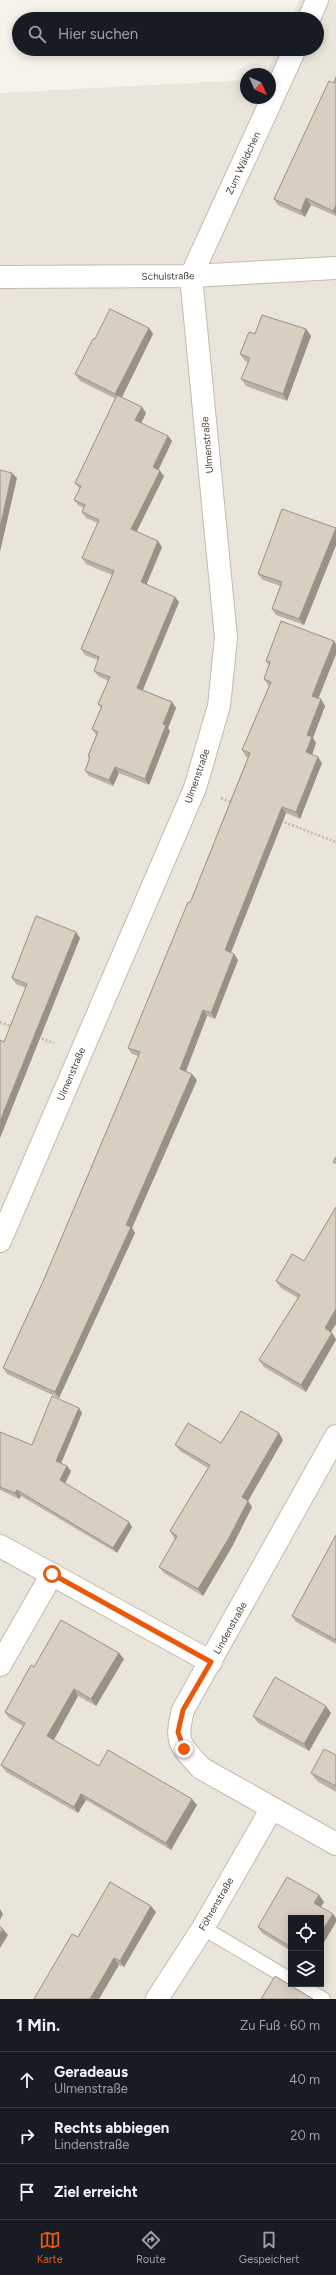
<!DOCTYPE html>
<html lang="de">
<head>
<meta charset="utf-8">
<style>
	body { margin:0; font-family:Figtree,sans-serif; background:#20242c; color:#f1f3f6 }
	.controls { position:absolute; right:12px; bottom:12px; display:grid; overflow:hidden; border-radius:0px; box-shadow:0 2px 10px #0003 }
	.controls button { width:36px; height:36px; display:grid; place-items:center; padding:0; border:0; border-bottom:1px solid #363941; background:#171b24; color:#f1f3f6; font:20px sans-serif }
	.compass { position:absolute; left:240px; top:68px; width:36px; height:36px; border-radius:50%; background:#171b24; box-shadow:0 2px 10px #0003; rotate:135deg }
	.stop { position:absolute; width:12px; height:12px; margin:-9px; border:3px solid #ea580c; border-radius:50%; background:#fff }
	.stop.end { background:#ea580c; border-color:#fff; box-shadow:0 1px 4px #0008 }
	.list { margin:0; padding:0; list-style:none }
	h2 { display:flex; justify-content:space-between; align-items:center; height:52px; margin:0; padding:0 16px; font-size:17px }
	h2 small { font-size:13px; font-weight:400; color:#9ea1a6 }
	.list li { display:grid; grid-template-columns:26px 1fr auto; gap:12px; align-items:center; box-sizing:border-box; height:56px; padding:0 16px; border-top:1px solid #363941 }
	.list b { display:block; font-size:15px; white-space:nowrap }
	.list p { margin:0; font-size:13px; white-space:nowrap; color:#9ea1a6 }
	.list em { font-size:13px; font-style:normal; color:#9ea1a6 }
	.icon { flex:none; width:22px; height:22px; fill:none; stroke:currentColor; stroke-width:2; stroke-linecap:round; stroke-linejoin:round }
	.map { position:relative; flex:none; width:336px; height:1999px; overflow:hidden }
	.search { position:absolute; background:#171b24; box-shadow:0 2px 10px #0003; left:12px; right:12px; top:12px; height:44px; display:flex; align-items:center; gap:10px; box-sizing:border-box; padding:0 14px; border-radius:22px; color:#9ea1a6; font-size:15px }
	.sheet { height:220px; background:#171b24 }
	nav { display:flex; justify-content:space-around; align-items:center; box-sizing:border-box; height:56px; border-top:1px solid #363941; background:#171b24; font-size:11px; color:#9ea1a6 }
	nav a { display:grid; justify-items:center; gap:2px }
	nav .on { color:#ea580c }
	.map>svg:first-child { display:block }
</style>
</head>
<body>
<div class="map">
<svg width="336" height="1999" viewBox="0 0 336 1999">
	<rect width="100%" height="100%" fill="#f6f3ec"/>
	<!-- residential -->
	<path fill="#eae5da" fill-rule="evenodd" d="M299,0H336V1999H0V93L246,80V98H270V74H266L277,49H317V19H291ZM291,1918H321V1984H291Z"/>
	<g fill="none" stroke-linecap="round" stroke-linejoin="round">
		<defs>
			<path id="service" d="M203,1928L291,1980
				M297,1984L323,1999"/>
			<path id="minor" d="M309,19L317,0
				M0,277L191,276L336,268
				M0,1241L195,788L219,706L226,638L191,276L295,49
				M336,1436L183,1710C175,1742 179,1744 201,1768L336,1844
				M0,1546L211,1662
				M0,1665L52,1574
				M157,1999L203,1928L272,1808"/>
		</defs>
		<!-- service casing -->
		<use href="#service" stroke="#c2bbae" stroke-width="16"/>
		<!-- minor casing -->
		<use href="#minor" stroke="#c2bbae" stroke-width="24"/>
		<!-- path -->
		<path stroke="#c4b79f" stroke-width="2.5" stroke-dasharray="2 2" stroke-linecap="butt" d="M221,798L233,803
			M281,821L336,842
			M0,1022L13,1027
			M38,1037L54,1043"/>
		<!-- service -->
		<use href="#service" stroke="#fff" stroke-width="14"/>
		<!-- minor -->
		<use href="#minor" stroke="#fff" stroke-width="22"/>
	</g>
	<!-- wall -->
	<path fill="#bab2a6" d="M336,77V216L311,205L305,217L278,205L274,199Z
		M149,328L153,334L122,397L142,407L146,413L141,423L168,436L172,441L158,470L164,476L136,532L162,547L146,585L179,602L143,690L172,702L176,708L168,728L170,731L149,785L119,773L113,786L89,776L85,771L89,758L88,756L96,735L92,729L101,708L98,704L108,681L98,676L94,671L98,660L85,655L81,649L112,575L86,564L82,558L98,523L86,518L82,512L84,508L78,505L74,500L80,489L75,483L116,399L80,381L75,374L95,339Z
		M306,329L311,336L287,401L246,386L241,379L248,362L245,361L240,354L255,334Z
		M336,528V545L304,625L276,615L272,609L280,586L263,580L258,574Z
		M336,644V654L318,698L321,699L325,706L313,738L316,743L312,754L322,763L300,819L286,813L231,953L234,954L238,960L215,1019L207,1016L186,1071L197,1080L132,1228L135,1233L59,1398L7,1374L3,1368L42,1284L138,1056L132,1054L128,1048L190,903L248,757H246L242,750L269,686L268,685L264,679L269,666L266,661Z
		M80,938L0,1138V1040L4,1042L26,988L16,984L12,978Z
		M336,1207V1324L331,1332L306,1392L264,1367L259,1360L298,1298L281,1288L276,1281L304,1261Z
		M79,1408L82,1413L61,1463L71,1471L65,1483L132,1527L117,1553L21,1496L19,1499L0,1490V1432L32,1445Z
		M283,1440L248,1501L252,1507L233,1545L203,1596L164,1573L159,1567L176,1539L174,1538L170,1531L208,1468L180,1451L175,1445Z
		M336,1535V1644L296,1622L292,1616Z
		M124,1659L96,1706L78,1696L54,1740L99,1766L197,1805L171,1850L86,1800L78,1813L6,1772L1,1765L23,1726L9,1718L5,1712L34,1667Z
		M331,1713L309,1751L258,1723L253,1716Z
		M336,1755V1792L317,1781L311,1773Z
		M319,1895L324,1902L321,1907L336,1918V1922L321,1947V1918H291V1951L262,1933L258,1927Z
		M156,1912L124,1967L119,1965L78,1937Z"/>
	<!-- shaded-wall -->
	<path fill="#979187" d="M306,198L311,205L305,217L301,211Z
		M336,205V215L333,211Z
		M149,328L153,334L120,401L115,394Z
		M306,329L311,336L287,401L283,394Z
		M142,407L146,413L140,426L135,420Z
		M168,436L172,441L157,473L153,467Z
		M160,471L164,476L135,535L131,529Z
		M12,473L17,478L0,552V528Z
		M336,528V545L304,625L299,619Z
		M158,541L162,547L145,588L141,582Z
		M175,597L179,602L141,694L137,688Z
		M334,641L336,644V654L317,702L312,696Z
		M321,699L325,706L313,738L316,743L311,758L306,752L307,735Z
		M172,702L176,708L168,728L170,731L149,785L145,779L163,724Z
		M318,757L322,763L300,819L296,812Z
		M115,767L119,773L113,786L109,780Z
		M282,807L286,813L229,957L225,950Z
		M76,932L80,938L0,1138V1121Z
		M234,954L238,960L215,1019L211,1013Z
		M203,1010L207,1016L184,1076L180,1069Z
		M192,1074L197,1080L132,1228L135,1233L59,1398L55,1392L126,1225Z
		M336,1309V1324L329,1335L325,1328Z
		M332,1333L336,1339V1340L306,1392L301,1385Z
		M79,1408L82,1413L60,1466L56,1461Z
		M279,1433L283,1440L248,1501L252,1507L233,1545L203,1596L198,1589L242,1497Z
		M67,1466L71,1471L64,1486L60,1480Z
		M17,1490L21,1496L19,1499L15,1493Z
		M129,1522L132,1527L117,1553L113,1548Z
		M119,1653L124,1659L96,1706L91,1699Z
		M74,1689L78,1696L52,1743L47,1736Z
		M326,1706L331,1713L309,1751L304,1744Z
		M81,1794L86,1800L78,1813L74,1807Z
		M192,1799L197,1805L171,1850L166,1843Z
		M319,1895L324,1902L319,1910L314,1903Z
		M151,1906L156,1912L124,1967L120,1961Z
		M0,1909L3,1914L0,1920Z
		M333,1914L336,1918V1922L321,1947V1933Z
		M3,1929L8,1935L0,1948V1934Z
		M114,1958L119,1965L99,1999H90Z"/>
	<!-- building -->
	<path fill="#d8cfc1" stroke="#979187" d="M336,77V205L333,211L306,198L301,211L274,199L329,81L334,83Z
		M110,309L149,328L115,394L75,374L93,339H95Z
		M262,315L306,329L283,394L241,379L250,358L240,354L249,332L255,334Z
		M117,395L142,407L135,420L168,436L153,467L160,471L131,529L158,541L141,582L175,597L137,688L172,702L163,724L166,725L145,779L115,767L109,780L85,771L90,757L88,756L98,732L92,729L102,706L98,704L110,677L94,671L99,657L81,649L114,571L82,558L99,520L82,512L85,505L74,500L81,486L75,483Z
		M0,470L12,473L0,528Z
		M282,509L336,528L299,619L272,609L282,582L258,574Z
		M281,621L334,641L312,696L321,699L307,735L312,737L306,752L318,757L296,812L282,807L225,950L234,954L211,1013L203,1010L180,1069L192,1074L126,1225L131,1227L55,1392L3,1368L42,1284L140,1052L128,1048L188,902L190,903L250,753L242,750L271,682L264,679L270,662L266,661Z
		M36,916L76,932L0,1121V1040L4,1042L27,984L12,978Z
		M336,1157V1163L333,1162Z
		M336,1207V1309L325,1328L332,1333L301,1385L259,1360L300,1295L276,1281L292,1254L304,1261Z
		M52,1396L79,1408L56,1461L67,1466L60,1480L129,1522L113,1548L17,1490L15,1493L0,1487V1432L32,1445Z
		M241,1411L279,1433L242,1497L248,1501L229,1538L198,1589L159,1567L177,1536L170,1531L210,1465L175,1445L188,1423L221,1443Z
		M336,1535V1640L292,1616Z
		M61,1620L119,1653L91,1699L74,1689L47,1736L99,1766L108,1750L192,1799L166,1843L81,1794L74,1807L1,1765L25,1723L5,1712L31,1665L34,1667Z
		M275,1677L326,1706L304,1744L253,1716Z
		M324,1749L336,1755V1786L311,1773Z
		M287,1877L319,1895L314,1903L333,1914L321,1933V1918H291V1947L258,1927Z
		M110,1882L151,1906L120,1961L114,1958L90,1999H34L72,1934L78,1937Z
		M0,1927L3,1929L0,1934Z
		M275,1976L313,1999H261Z"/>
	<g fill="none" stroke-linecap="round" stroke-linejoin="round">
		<!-- route -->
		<path stroke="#ea580c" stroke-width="5" d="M52,1574L211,1662L183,1710L178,1732L184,1749"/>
	</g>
	<g text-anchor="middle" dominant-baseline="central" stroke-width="3.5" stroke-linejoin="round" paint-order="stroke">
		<!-- street labels -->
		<g font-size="10" fill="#4b4439" stroke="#fff">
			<text transform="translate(243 163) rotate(-65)">Zum Wäldchen</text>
			<text transform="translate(168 276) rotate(-1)">Schulstraße</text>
			<text transform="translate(207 445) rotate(-95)">Ulmenstraße</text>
			<text transform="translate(197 776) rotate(-71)">Ulmenstraße</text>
			<text transform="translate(71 1074) rotate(-67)">Ulmenstraße</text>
			<text transform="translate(230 1628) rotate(-61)">Lindenstraße</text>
			<text transform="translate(216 1904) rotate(-60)">Föhrenstraße</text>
		</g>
	</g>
</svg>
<div class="controls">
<button><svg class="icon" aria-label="locate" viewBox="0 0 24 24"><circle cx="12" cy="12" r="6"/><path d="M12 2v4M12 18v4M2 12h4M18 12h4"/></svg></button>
<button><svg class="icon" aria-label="layers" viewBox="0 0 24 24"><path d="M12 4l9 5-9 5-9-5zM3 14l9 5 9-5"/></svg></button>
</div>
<svg class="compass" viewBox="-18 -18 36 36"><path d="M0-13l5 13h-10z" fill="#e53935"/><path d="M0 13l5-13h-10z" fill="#9ea1a6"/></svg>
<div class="stop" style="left:52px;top:1574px"></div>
<div class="stop end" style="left:184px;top:1749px"></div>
<div class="search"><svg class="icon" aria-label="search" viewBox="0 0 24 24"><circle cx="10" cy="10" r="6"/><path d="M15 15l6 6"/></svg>Hier suchen</div>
</div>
<section class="sheet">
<h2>1 Min.<small>Zu Fuß · 60 m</small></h2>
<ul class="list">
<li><svg class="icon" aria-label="ahead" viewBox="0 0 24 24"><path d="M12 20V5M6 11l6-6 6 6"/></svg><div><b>Geradeaus</b><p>Ulmenstraße</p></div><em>40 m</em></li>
<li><svg class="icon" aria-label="right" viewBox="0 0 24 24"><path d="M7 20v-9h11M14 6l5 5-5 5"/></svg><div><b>Rechts abbiegen</b><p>Lindenstraße</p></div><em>20 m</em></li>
<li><svg class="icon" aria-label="arrive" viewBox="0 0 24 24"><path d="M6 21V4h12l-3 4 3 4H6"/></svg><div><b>Ziel erreicht</b></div></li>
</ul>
</section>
<nav>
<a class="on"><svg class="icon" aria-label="map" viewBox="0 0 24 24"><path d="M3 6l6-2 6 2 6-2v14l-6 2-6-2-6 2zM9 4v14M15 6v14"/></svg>Karte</a>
<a><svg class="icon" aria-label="directions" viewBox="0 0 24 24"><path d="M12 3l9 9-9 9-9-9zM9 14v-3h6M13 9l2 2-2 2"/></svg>Route</a>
<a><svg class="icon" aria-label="saved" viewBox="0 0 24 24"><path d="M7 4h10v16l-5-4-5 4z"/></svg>Gespeichert</a>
</nav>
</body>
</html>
